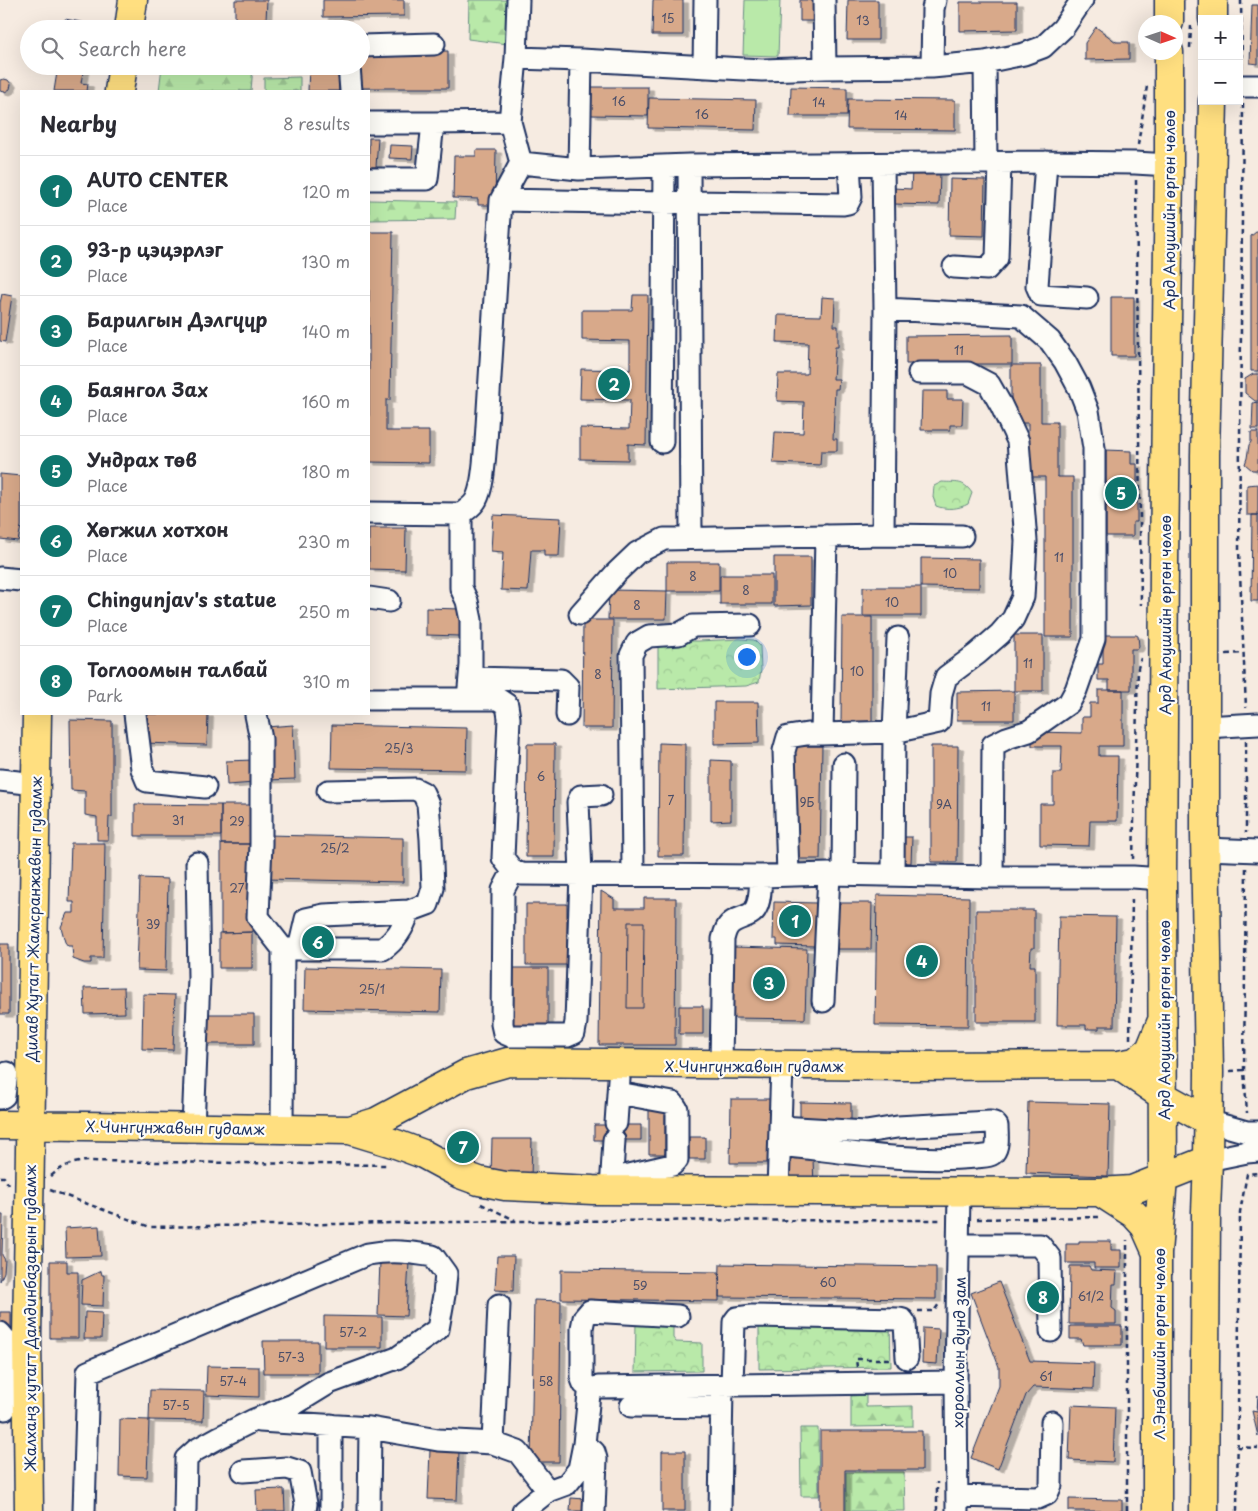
<!DOCTYPE html>
<html lang="en">
<head>
<meta charset="utf-8">
<style>
	body { margin:0; font-family:"Playpen Sans",sans-serif; background:#f2f2f3; color:#2b2b33 }
	.controls { position:absolute; right:15px; top:15px; display:grid; overflow:hidden; border-radius:0px; box-shadow:0 5px 20px #0002 }
	.controls button { width:45px; height:45px; display:grid; place-items:center; padding:0; border:0; border-bottom:1px solid #e1e1e2; background:#fff; color:#2b2b33; font:25px sans-serif }
	.compass { position:absolute; left:1138px; top:15px; width:45px; height:45px; border-radius:50%; background:#fff; box-shadow:0 5px 20px #0002; rotate:93deg }
	.you { position:absolute; left:746px; top:656px; width:18px; height:18px; margin:-12px; border:4px solid #fff; border-radius:50%; background:#1a73e8; box-shadow:0 0 0 8px #1a73e833 }
	.badge { display:grid; place-items:center; width:32px; height:32px; border-radius:50%; background:#0f766e; color:#fff; font-size:16px; font-weight:700 }
	.pin { position:absolute; translate:-50% -50%; border:2px solid #fff; box-shadow:0 1px 5px #0006 }
	.list { margin:0; padding:0; list-style:none }
	h2 { display:flex; justify-content:space-between; align-items:center; height:65px; margin:0; padding:0 20px; font-size:21px }
	h2 small { font-size:16px; font-weight:400; color:#7c7c81 }
	.list li { display:grid; grid-template-columns:32px 1fr auto; gap:15px; align-items:center; box-sizing:border-box; height:70px; padding:0 20px; border-top:1px solid #e1e1e2 }
	.list b { display:block; font-size:19px; white-space:nowrap }
	.list p { margin:0; font-size:16px; white-space:nowrap; color:#7c7c81 }
	.list em { font-size:16px; font-style:normal; color:#7c7c81 }
	.icon { flex:none; width:28px; height:28px; fill:none; stroke:currentColor; stroke-width:2; stroke-linecap:round; stroke-linejoin:round }
	.map { position:relative; flex:none; width:1258px; height:1511px; overflow:hidden }
	.search { position:absolute; background:#fff; box-shadow:0 5px 20px #0002; left:20px; top:20px; width:350px; height:55px; display:flex; align-items:center; gap:12px; box-sizing:border-box; padding:0 18px; border-radius:28px; color:#7c7c81; font-size:19px }
	.panel { position:absolute; background:#fff; box-shadow:0 5px 20px #0002; left:20px; top:90px; width:350px; height:625px; border-radius:0px }
	.map>svg:first-child { display:block }
</style>
</head>
<body>
<div class="map">
<svg width="1258" height="1511" viewBox="0 0 1258 1511">
	<defs>
		<pattern id="forest-firs" width="22" height="20" patternUnits="userSpaceOnUse" patternTransform="scale(1.25)"><rect width="22" height="20" fill="#b9e9a9"/><path d="M5 1l3.5 6h-7zM16 11l3.5 6h-7z" fill="#9ec894"/></pattern>
		<pattern id="park-crowns" width="20" height="18" patternUnits="userSpaceOnUse" patternTransform="scale(1.25)"><rect width="20" height="18" fill="#b9e9a9"/><path d="M2 6a3 3 0 1 1 6 0M12 15a3 3 0 1 1 6 0" fill="none" stroke="#9ec894"/></pattern>
		<filter id="shadow"><feDropShadow dx="5.5" dy="3" stdDeviation="0" flood-color="#0004"/></filter>
	</defs>
	<rect width="100%" height="100%" fill="#f6ebe1"/>
	<filter id="ink" filterUnits="userSpaceOnUse"><feTurbulence type="fractalNoise" baseFrequency=".02" numOctaves="2"/><feDisplacementMap in="SourceGraphic" scale="10" xChannelSelector="R" yChannelSelector="G"/><feConvolveMatrix kernelMatrix="1 2 1 2 8 2 1 2 1" color-interpolation-filters="sRGB"/></filter>
	<g filter="url(#ink)">
		<!-- forest -->
		<path fill="url(#forest-firs)" stroke="#6a8c84" d="M469,0H507V44L468,39Z
			M162,66H253L251,91H159Z
			M300,77V91H264V78Z
			M369,200L456,202L455,219L369,220Z
			M866,1395V1407L913,1406V1426L851,1427V1396Z
			M800,1428H818L819,1496H801Z
			M846,1472H904L905,1511H846Z"/>
		<!-- park -->
		<path fill="url(#park-crowns)" stroke="#6a8c84" d="M942,482C957,483 963,480 972,493L968,504C959,509 946,510 936,506L933,497L934,486Z
			M740,639L754,640L760,646L761,670L759,682L746,686L658,689V641H699Z
			M636,1323L673,1324V1338L676,1342L702,1343V1371L635,1372Z
			M890,1323L891,1367L759,1369V1325Z"/>
		<!-- garden -->
		<path fill="#b9e9a9" stroke="#6a8c84" d="M745,0H780L778,56L743,55Z"/>
		<!-- building -->
		<path fill="#d8a98a" stroke="#1b2f5e" filter="url(#shadow)" d="M235,0H267L266,20L235,21Z
			M323,0H404V16L323,17Z
			M653,0H683V35H652Z
			M800,0H820V21H800Z
			M848,0H878V40H847Z
			M960,2H1017V30L960,31Z
			M1252,5H1258V64L1250,63Z
			M65,19L91,24L90,29H64Z
			M1096,27L1116,42H1129V59L1085,60V43Z
			M448,51V88H357V66H361V52Z
			M58,66H84L81,83L88,84L87,91H54Z
			M309,66H339V91H308Z
			M4,79L8,80L11,84L10,89L5,92L0,91V80Z
			M591,87H648V116L591,115Z
			M791,87L847,88V116H790Z
			M649,98L756,100L755,130L648,128Z
			M848,99L955,100V130L847,129Z
			M369,138H378L376,167H369Z
			M390,145L413,146L412,159L389,158Z
			M476,150H496L495,205H478V199L453,198L454,156H476Z
			M912,171L940,172L939,205L892,204L893,188L911,189Z
			M950,179L985,180L984,236L949,235Z
			M369,232H393L390,400H386V431H429V463L369,462Z
			M1256,232H1258V371H1251V236Z
			M2,294L12,296L5,342L0,341V303Z
			M633,295H648L646,445L628,444V460L580,459V428L629,429L630,400L580,399L581,369L630,370V341L582,340V310H632Z
			M822,297L835,298L834,326H838V347H835L833,379H839L838,389H835L833,439H837V451H821L820,465L773,463L775,432L803,433L804,402L777,401L778,374H807L808,343L777,342L778,315L821,316Z
			M1111,297H1134V356H1111Z
			M1012,335V364H906V336Z
			M1011,365H1041V422H1057V477H1073V637H1045V477H1028V423H1011Z
			M1253,374H1258V401H1255L1245,393V379Z
			M922,391H947V399H963L962,425H950V430H921Z
			M1258,402V429H1252L1253,403Z
			M1251,432H1258V470H1252L1245,464L1247,458L1249,445L1251,442Z
			M1106,450L1131,451V464H1137V522H1133V536H1106Z
			M0,474L21,476V526L18,541L0,539Z
			M1258,484V515H1247V485Z
			M493,515L561,518L559,556H544V550H531L528,591L501,590L503,552L491,551Z
			M1252,515H1258V601H1251Z
			M369,528H406L405,570L369,569Z
			M774,557H811V605L774,606Z
			M921,558L979,559V588L921,587Z
			M667,562H719V591H667Z
			M720,575H772V604H720Z
			M863,587H921V616H863Z
			M609,590L667,591L666,619H608Z
			M426,608L461,609L460,636L426,635Z
			M842,617H872V725H841Z
			M583,620H613L612,728H582Z
			M1014,635H1043V691H1014Z
			M1103,635H1136L1138,636L1139,646L1137,649H1131V690H1109V680H1098V664H1103Z
			M1098,690H1123V746H1099V756H1118L1117,821H1090L1089,846L1040,845V804H1053V773H1061L1062,746H1032V732L1082,733V717H1090V703H1098Z
			M1014,691V720H957V692Z
			M714,702H758L759,743L714,744Z
			M144,714H208L207,745L143,743Z
			M70,720L112,721V817H109L108,840H97V817L85,815V791L71,790Z
			M293,725L295,779L268,780L266,727Z
			M332,725L467,728L466,770L331,768Z
			M659,743L685,744L684,856H658Z
			M527,744H555L554,857H526Z
			M794,746H822L820,859H793Z
			M931,746H958L957,862H931Z
			M253,760L255,783L227,785L226,761Z
			M711,760L731,761V820L711,821Z
			M135,804L221,805V836H135Z
			M221,805H253L252,844H221Z
			M267,835L403,838V882L266,879Z
			M899,837H912L911,863L898,862Z
			M71,843H105L103,958H91V963H84L73,959L72,946H68L65,942L61,927L67,913H74V902H69Z
			M221,844H252V932L221,933Z
			M140,878L168,879L166,971L137,970Z
			M601,891L614,899V908H644V898H676L675,1045H599Z
			M877,895L969,897L968,1026L875,1025Z
			M774,902L816,903L815,946L777,945V939H773Z
			M832,903H872L871,949H832Z
			M526,904H567V965H526Z
			M976,910H1034V948H1031L1030,966H1035V1022H976Z
			M1059,916L1116,917L1114,1026H1099V1029H1086V1025H1057Z
			M628,922H644L643,1008H627Z
			M252,932V968H219V933Z
			M0,944H9V1014H0Z
			M733,947L807,949L805,1019L732,1018Z
			M305,967L441,970L440,1012L304,1009Z
			M507,968H548V1029H508Z
			M124,987L125,1013L85,1014L84,988Z
			M143,994L175,995L173,1050L142,1049Z
			M679,1006H703V1034H679Z
			M203,1014H254V1044H203Z
			M731,1099H770L769,1163H730Z
			M800,1102L851,1103V1126H800Z
			M1028,1102L1110,1104L1108,1176L1026,1173Z
			M649,1109H665V1154H649Z
			M594,1125H641V1140H594Z
			M689,1137H705V1159H689Z
			M492,1139H532L531,1177H491Z
			M788,1158H813L814,1188H788Z
			M0,1215H3L2,1255L5,1260L4,1272L0,1281Z
			M99,1226L101,1256L66,1257L65,1228Z
			M1079,1241H1111V1250H1121V1268H1094V1263H1066V1244H1079Z
			M497,1256H514L513,1291L495,1290Z
			M50,1261H67V1272H78V1338H50Z
			M380,1261L409,1262L406,1316L378,1315Z
			M720,1264L936,1267V1299L719,1297Z
			M1070,1266H1089L1091,1270L1117,1271L1116,1284H1113L1112,1308L1116,1311V1324H1069Z
			M561,1270L719,1272V1301L561,1299Z
			M101,1271L102,1275H104L103,1306L81,1305L82,1280Z
			M999,1282L1030,1361L1094,1363L1093,1389L1033,1387L1026,1395L998,1469L971,1458L999,1386V1367L971,1293Z
			M534,1300L561,1301L559,1462H531Z
			M0,1312H11V1329H0Z
			M85,1312L102,1313L101,1339H84Z
			M324,1316L382,1317V1347H324Z
			M1070,1326H1122V1345H1083L1081,1339H1070Z
			M923,1328L939,1329L937,1364L922,1363Z
			M263,1341H318V1373H264Z
			M207,1366L259,1367V1397L206,1395Z
			M150,1390L204,1391L203,1421L149,1420Z
			M1258,1395V1436L1252,1411L1257,1412Z
			M1071,1405L1115,1407L1113,1462L1069,1460Z
			M120,1419L149,1420L147,1477L119,1476Z
			M820,1431H922V1470H845V1511H820Z
			M430,1450L459,1451L457,1500L428,1499Z
			M662,1451H685V1511H662Z
			M284,1489L285,1511H257L256,1490Z
			M571,1498L585,1499V1511H570Z
			M1069,1499L1122,1500V1511H1069Z"/>
		<g fill="none" stroke-linecap="round" stroke-linejoin="round">
			<defs>
				<path id="minor" d="M824,0L825,68
					M361,46L434,44
					M516,58L581,60L762,70L825,68L932,67L985,62L1024,54L1043,47L1063,28L1082,0
					M985,62L986,163
					M349,66L351,91
					M704,67L705,0
					M932,67L933,9L935,0
					M1239,86H1258
					M369,123H433L510,122
					M1046,162L1037,286L1041,295L1087,298
					M521,163L579,169L689,165L1046,162L1135,163L1169,165
					M689,165L691,537
					M579,169L581,60
					M369,179H427L433,123
					M501,200L664,203L689,202L843,204L848,203L851,197L849,164
					M954,267L987,269L997,258L1000,163
					M885,309L1021,316L1050,341L1065,362L1079,388L1088,411L1094,448V639L1076,690L1069,703L1029,731L1007,738L993,745L992,877
					M662,442L664,166
					M369,513L461,514
					M883,535L885,309L883,164
					M826,536L822,734L894,732L939,722L941,694L946,677L977,654L1000,634L1013,619L1023,597L1026,541L1018,441L1001,405L989,384L968,373H919
					M0,578L21,580
					M369,598L389,601
					M580,614L616,573L637,553L664,539L883,535L962,536
					M470,678L561,680L568,687L567,715
					M369,699H498L507,705L509,718L503,858L513,871L522,874L761,876L829,874L992,877H1133L1162,879
					M468,699L471,665V620L467,601L461,588V514C466,510 473,506 476,500C484,485 484,459 486,442L501,200L521,163L510,122L516,58L518,0
					M135,714L142,769L147,781L205,787
					M256,715L261,739V844L258,917L283,949L282,1129
					M1205,727L1258,724
					M0,780L36,784
					M1205,849L1258,851
					M513,871L503,890L502,1024L504,1033L511,1036H567L574,1033L576,1022L581,874L578,802L581,796L601,795
					M633,874L631,655L637,643L649,636L679,634L693,626L750,625
					M788,874L784,751L788,737L807,734H822
					M843,874L844,764
					M893,875L894,732L898,638
					M283,949H383C396,940 404,927 409,911L428,904L433,888L431,839L428,804L423,793L415,789L328,791
					M299,949L306,919L324,915L409,911
					M823,1001L829,874
					M721,1064L723,939C724,936 725,931 727,928C733,916 751,919 756,908C761,899 760,886 761,876
					M0,1098L4,1096L7,1073
					M1208,1121L1247,1132H1258
					M616,1123L619,1079
					M193,1128L199,978L197,863
					M780,1145C845,1152 911,1163 976,1157C981,1156 991,1157 994,1152C999,1146 997,1133 997,1126L994,1123L990,1122L897,1127L866,1132L780,1127
					M1208,1160L1247,1152L1258,1151
					M612,1175L624,1176L672,1165L677,1160V1109L673,1103L618,1093
					M611,1190L614,1140
					M778,1191L782,1065
					M959,1245H1040L1050,1258L1051,1331
					M678,1316L590,1311L584,1318L582,1328V1379L584,1384L592,1389L598,1387L956,1382
					M0,1333L6,1340L8,1354L5,1409
					M732,1385L734,1322L737,1318L752,1316L899,1319L903,1320L905,1323L907,1358
					M631,1406L721,1407
					M260,1421L370,1428L438,1440L493,1443L518,1452L548,1491L567,1484L579,1469L584,1444L589,1394L592,1389
					M493,1443L499,1305
					M584,1444L594,1452L596,1459L594,1511
					M243,1471L287,1468L300,1472L306,1504L305,1511
					M957,1496L1038,1498L1047,1494L1051,1485L1052,1422
					M84,1511L88,1372L368,1254C392,1250 409,1252 433,1256L446,1274L444,1295L438,1329L397,1358L329,1383L293,1405L254,1420L218,1438L196,1450L186,1459L185,1511
					M331,1511V1425
					M369,1511L370,1428
					M523,1511L548,1491
					M720,1511L722,1386
					M957,1511L956,1382L959,1192"/>
				<path id="major" d="M1169,0V22
					M1213,0V19
					M129,29L133,0
					M119,91L123,66
					M1118,1065L1163,1096L1208,1121
					M0,1125L85,1126L350,1130L396,1144L423,1154L460,1174L479,1181L505,1186L593,1190L1100,1192L1132,1190L1208,1160
					M350,1130L376,1122L466,1074L508,1062L906,1066L1118,1065L1135,1062L1150,1050L1161,1023
					M1100,1192L1134,1214L1145,1226L1157,1253
					M29,1511L27,1337L37,714
					M1157,1511V1253L1163,1178L1162,879L1164,564L1169,165V52
					M1204,1511L1206,1212L1208,1160L1209,1072L1205,835V455L1213,101"/>
			</defs>
			<!-- minor casing -->
			<use href="#minor" stroke="#1b2f5e" stroke-width="25"/>
			<!-- major casing -->
			<use href="#major" stroke="#1b2f5e" stroke-width="31"/>
			<!-- path -->
			<path stroke="#1b2f5e" stroke-width="2.5" stroke-dasharray="5 4" stroke-linecap="butt" d="M1241,0L1242,68
				M1190,48L1191,26
				M1243,104L1239,551L1246,708
				M1138,145L1147,86
				M1136,180L1141,605
				M1226,654L1244,653
				M1246,741V833
				M1133,859L1138,668L1141,658
				M1246,868L1244,1070L1247,1113
				M1130,1039L1132,895
				M1230,1071L1244,1070
				M51,1176C62,1166 73,1162 87,1161L389,1165
				M0,1177H4L8,1184
				M50,1190L150,1227L517,1221L940,1220
				M481,1204L515,1220
				M977,1219L1099,1217
				M918,1311H934L939,1304
				M857,1367L856,1359H889
				M1237,1447L1258,1448
				M937,1511V1482
				M1127,1511V1240
				M1237,1511L1240,1212L1247,1174L1258,1173"/>
			<!-- minor -->
			<use href="#minor" stroke="#fdfcf7" stroke-width="21"/>
			<!-- major -->
			<use href="#major" stroke="#ffdf80" stroke-width="28"/>
		</g>
	</g>
	<g text-anchor="middle" dominant-baseline="central" stroke-width="4.5" stroke-linejoin="round" paint-order="stroke">
		<!-- number labels -->
		<g font-size="12" fill="#4a4e69">
			<text x="668" y="18">15</text>
			<text x="863" y="20">13</text>
			<text x="619" y="101">16</text>
			<text x="819" y="102">14</text>
			<text x="702" y="114">16</text>
			<text x="901" y="115">14</text>
			<text x="959" y="350">11</text>
			<text x="1059" y="557">11</text>
			<text x="950" y="573">10</text>
			<text x="693" y="576">8</text>
			<text x="746" y="590">8</text>
			<text x="892" y="602">10</text>
			<text x="637" y="605">8</text>
			<text x="1028" y="663">11</text>
			<text x="857" y="671">10</text>
			<text x="598" y="674">8</text>
			<text x="986" y="706">11</text>
			<text x="399" y="748">25/3</text>
			<text x="541" y="776">6</text>
			<text x="671" y="800">7</text>
			<text x="807" y="802">9Б</text>
			<text x="944" y="804">9А</text>
			<text x="178" y="820">31</text>
			<text x="237" y="821">29</text>
			<text x="335" y="848">25/2</text>
			<text x="237" y="888">27</text>
			<text x="153" y="924">39</text>
			<text x="372" y="989">25/1</text>
			<text x="828" y="1282">60</text>
			<text x="640" y="1285">59</text>
			<text x="1091" y="1296">61/2</text>
			<text x="353" y="1332">57-2</text>
			<text x="291" y="1357">57-3</text>
			<text x="1046" y="1376">61</text>
			<text x="233" y="1381">57-4</text>
			<text x="546" y="1381">58</text>
			<text x="176" y="1405">57-5</text>
		</g>
		<!-- street labels -->
		<g font-size="15" fill="#1b2f5e" stroke="#fdfcf7">
			<text transform="translate(1168 210) rotate(-90)">Ард Аюушийн өргөн чөлөө</text>
			<text transform="translate(1164 615) rotate(-90)">Ард Аюушийн өргөн чөлөө</text>
			<text transform="translate(33 919) rotate(-89)">Дилав Хутагт Жамсранжавын гудамж</text>
			<text transform="translate(1163 1020) rotate(-90)">Ард Аюушийн өргөн чөлөө</text>
			<text x="754" y="1065">Х.Чингүнжавын гудамж</text>
			<text transform="translate(175 1127) rotate(1)">Х.Чингүнжавын гудамж</text>
			<text transform="translate(29 1318) rotate(-90)">Жалханз хутагт Дамдинбазарын гудамж</text>
			<text transform="translate(1158 1344) rotate(-90)">Л.Энэбишийн өргөн чөлөө</text>
			<text transform="translate(958 1352) rotate(-89)">хорооллын дунд зам</text>
		</g>
	</g>
</svg>
<div class="controls">
<button>+</button>
<button>−</button>
</div>
<svg class="compass" viewBox="-18 -18 36 36"><path d="M0-13l5 13h-10z" fill="#e53935"/><path d="M0 13l5-13h-10z" fill="#7c7c81"/></svg>
<div class="you"></div>
<div class="pin badge" style="left:795px;top:921px">1</div>
<div class="pin badge" style="left:614px;top:384px">2</div>
<div class="pin badge" style="left:769px;top:983px">3</div>
<div class="pin badge" style="left:922px;top:961px">4</div>
<div class="pin badge" style="left:1121px;top:493px">5</div>
<div class="pin badge" style="left:318px;top:942px">6</div>
<div class="pin badge" style="left:463px;top:1147px">7</div>
<div class="pin badge" style="left:1043px;top:1297px">8</div>
<div class="search"><svg class="icon" aria-label="search" viewBox="0 0 24 24"><circle cx="10" cy="10" r="6"/><path d="M15 15l6 6"/></svg>Search here</div>
<section class="panel">
<h2>Nearby<small>8 results</small></h2>
<ul class="list">
<li><span class="badge">1</span><div><b>AUTO CENTER</b><p>Place</p></div><em>120 m</em></li>
<li><span class="badge">2</span><div><b>93-р цэцэрлэг</b><p>Place</p></div><em>130 m</em></li>
<li><span class="badge">3</span><div><b>Барилгын Дэлгүүр</b><p>Place</p></div><em>140 m</em></li>
<li><span class="badge">4</span><div><b>Баянгол Зах</b><p>Place</p></div><em>160 m</em></li>
<li><span class="badge">5</span><div><b>Ундрах төв</b><p>Place</p></div><em>180 m</em></li>
<li><span class="badge">6</span><div><b>Хөгжил хотхон</b><p>Place</p></div><em>230 m</em></li>
<li><span class="badge">7</span><div><b>Chingunjav's statue</b><p>Place</p></div><em>250 m</em></li>
<li><span class="badge">8</span><div><b>Тоглоомын талбай</b><p>Park</p></div><em>310 m</em></li>
</ul>
</section>
</div>
</body>
</html>
